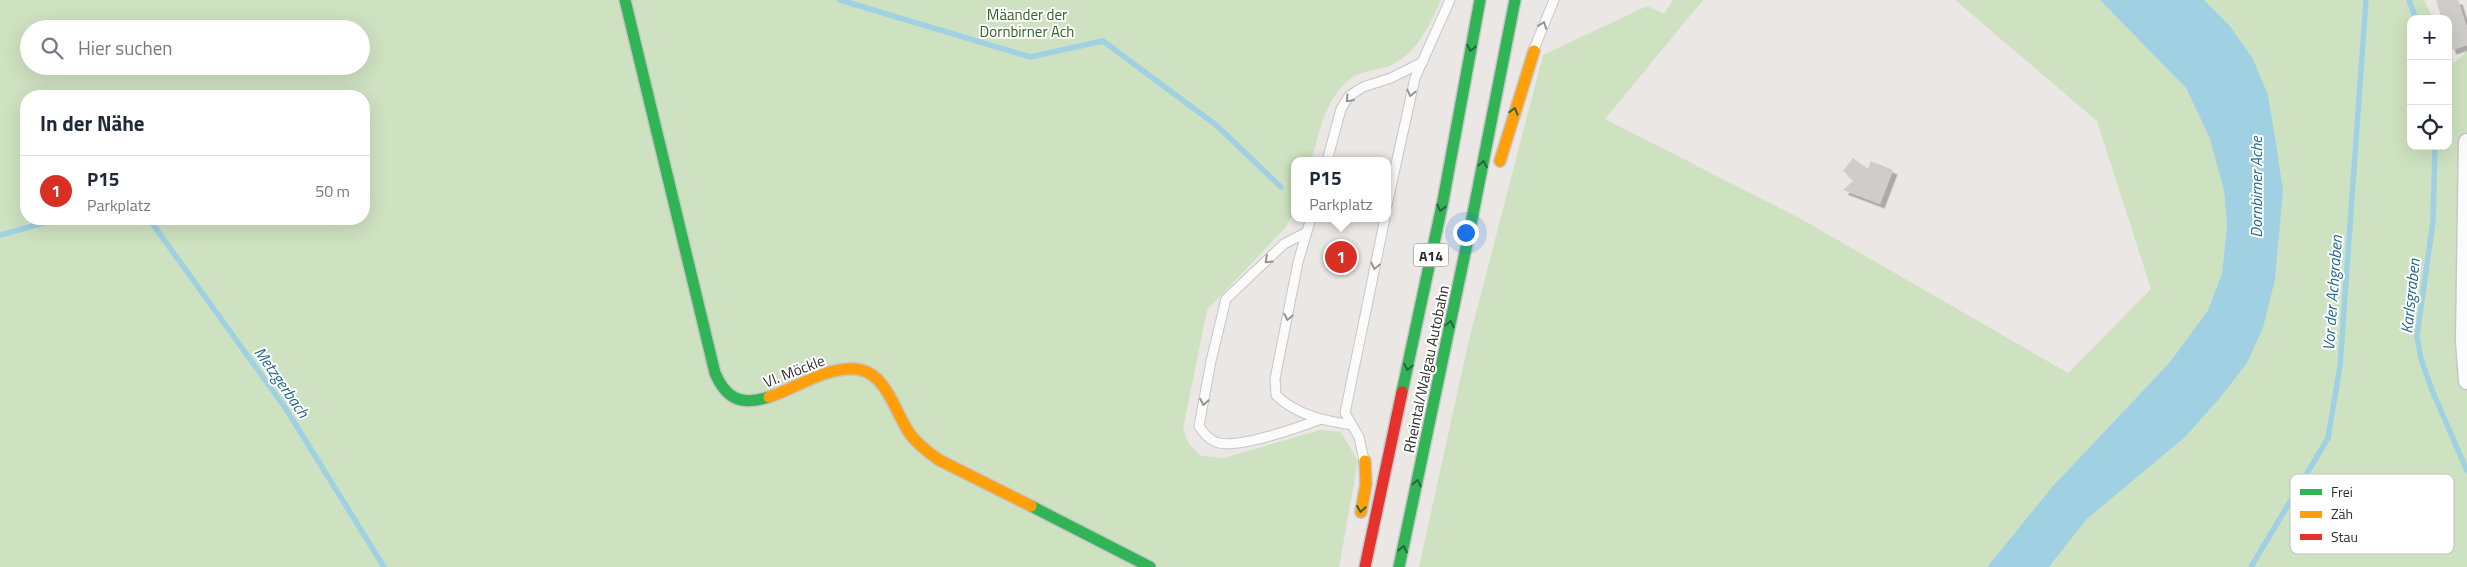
<!DOCTYPE html>
<html lang="de">
<head>
<meta charset="utf-8">
<style>
	body { margin:0; font-family:"Titillium Web",sans-serif; background:#f2f2f3; color:#1f2937 }
	.controls { position:absolute; right:15px; top:15px; display:grid; overflow:hidden; border-radius:10px; box-shadow:0 5px 20px #0002 }
	.controls button { width:45px; height:45px; display:grid; place-items:center; padding:0; border:0; border-bottom:1px solid #e0e1e3; background:#fff; color:#1f2937; font:25px sans-serif }
	.you { position:absolute; left:1465px; top:232px; width:18px; height:18px; margin:-12px; border:4px solid #fff; border-radius:50%; background:#1a73e8; box-shadow:0 0 0 8px #1a73e833 }
	.badge { display:grid; place-items:center; width:32px; height:32px; border-radius:50%; background:#d93025; color:#fff; font-size:16px; font-weight:700 }
	.pin { position:absolute; translate:-50% -50%; border:2px solid #fff; box-shadow:0 1px 5px #0006 }
	.popup { position:absolute; left:1291px; top:157px; width:100px; height:65px; box-sizing:border-box; display:grid; place-content:center; border-radius:10px; background:#fff; filter:drop-shadow(0 1px 4px #0005); font-size:16px; white-space:nowrap; color:#747a83 }
	.popup b { font-size:19px; color:#1f2937 }
	.popup::after { content:''; position:absolute; left:50%; top:100%; margin-left:-10px; border:10px solid transparent; border-top-color:#fff }
	.list { margin:0; padding:0; list-style:none }
	h2 { display:flex; justify-content:space-between; align-items:center; height:65px; margin:0; padding:0 20px; font-size:21px }
	h2 small { font-size:16px; font-weight:400; color:#747a83 }
	.list li { display:grid; grid-template-columns:32px 1fr auto; gap:15px; align-items:center; box-sizing:border-box; height:70px; padding:0 20px; border-top:1px solid #e0e1e3 }
	.list b { display:block; font-size:19px; white-space:nowrap }
	.list p { margin:0; font-size:16px; white-space:nowrap; color:#747a83 }
	.list em { font-size:16px; font-style:normal; color:#747a83 }
	.icon { flex:none; width:28px; height:28px; fill:none; stroke:currentColor; stroke-width:2; stroke-linecap:round; stroke-linejoin:round }
	.map { position:relative; flex:none; width:2467px; height:567px; overflow:hidden }
	.search { position:absolute; background:#fff; box-shadow:0 5px 20px #0002; left:20px; top:20px; width:350px; height:55px; display:flex; align-items:center; gap:12px; box-sizing:border-box; padding:0 18px; border-radius:28px; color:#747a83; font-size:19px }
	.panel { position:absolute; background:#fff; box-shadow:0 5px 20px #0002; left:20px; top:90px; width:350px; height:135px; border-radius:20px }
	.map>svg:first-child { display:block }
</style>
</head>
<body>
<div class="map">
<svg width="2467" height="567" viewBox="0 0 2467 567">
	<defs>
		<filter id="shadow"><feDropShadow dx="4.5" dy="4.5" stdDeviation="0" flood-color="#0004"/></filter>
	</defs>
	<rect width="100%" height="100%" fill="#eae7e4"/>
	<!-- green -->
	<path fill="#cee2c1" fill-rule="evenodd" d="M0,0H1441C1429,26 1416,57 1386,67C1376,70 1359,72 1350,79C1325,99 1320,131 1311,161H1295V211L1285,228L1207,310L1183,429L1189,444L1201,456L1224,458L1320,430L1341,432L1358,461L1339,567H0ZM29,29H361V66H29ZM26,96H364V219H26Z
		M1673,0H1703L1605,119L1803,220L2068,373L2151,289L2097,121L1955,0H2100L2186,88L2210,139L2224,191L2227,226L2222,273L2208,310L2170,362L2052,487L1987,567H1419L1468,344L1543,55L1647,6L1664,14Z
		M2204,0H2424L2433,19H2411V146H2448V51L2454,63L2467,51V567H2049L2087,519L2185,437L2220,398L2247,363L2263,328L2275,280L2253,59L2230,26Z"/>
	<!-- water -->
	<path fill="#a0d1e3" d="M2100,0H2204L2230,26L2253,59L2268,95L2274,131L2283,190L2275,280L2263,328L2247,363L2220,398L2185,437L2087,519L2049,567H1987L2052,487L2170,362L2208,310L2222,273L2227,226L2224,191L2210,139L2186,88Z"/>
	<g fill="none" stroke-linecap="round" stroke-linejoin="round">
		<!-- stream -->
		<path stroke="#a0d1e3" stroke-width="5.5" d="M840,0L1030,57L1103,41L1216,125L1281,187
			M2409,0L2416,19
			M2435,146L2433,221L2417,336L2421,359L2432,390L2467,471
			M149,219L286,409L384,567
			M0,235L58,219
			M2251,567L2328,438L2340,366L2366,0"/>
	</g>
	<!-- building -->
	<path fill="#cfcdca" filter="url(#shadow)" d="M2436,0H2458L2467,28V45L2452,50L2448,39V19H2442Z
		M1853,158L1868,169L1871,161L1893,170L1880,204L1843,190L1854,180L1843,171Z"/>
	<g fill="none" stroke-linecap="round" stroke-linejoin="round">
		<defs>
			<path id="lane" d="M1534,49L1554,0
				M1327,161L1341,109L1349,96L1363,87L1391,78L1423,62
				M1387,205L1415,78L1450,0
				M1311,218L1298,262L1275,379L1276,395C1296,415 1325,421 1352,425
				M1307,232L1284,244L1226,299L1211,361L1199,426C1205,435 1209,440 1219,443C1241,448 1300,427 1321,419
				M1364,460L1359,437L1345,413L1385,218"/>
			<path id="street" d="M2467,142L2464,340L2467,381"/>
			<path id="fast" d="M625,0L715,373C726,399 741,406 769,397
				M1402,392L1443,201L1480,0
				M1031,506L1150,567
				M1399,567L1470,229L1515,0"/>
			<path id="slow" d="M1500,161L1534,51
				M769,397C794,389 821,370 848,369C886,366 893,410 910,434C918,445 929,453 939,460L1031,506
				M1361,512L1366,484L1365,461"/>
			<path id="jam" d="M1365,567L1402,392"/>
		</defs>
		<!-- lane casing -->
		<use href="#lane" stroke="#c6c6c6" stroke-width="11"/>
		<!-- street casing -->
		<use href="#street" stroke="#c6c6c6" stroke-width="19"/>
		<!-- fast casing -->
		<use href="#fast" stroke="#c6c6c6" stroke-width="14"/>
		<!-- slow casing -->
		<use href="#slow" stroke="#c6c6c6" stroke-width="14"/>
		<!-- jam casing -->
		<use href="#jam" stroke="#c6c6c6" stroke-width="14"/>
		<!-- lane -->
		<use href="#lane" stroke="#fcfbfb" stroke-width="9"/>
		<!-- street -->
		<use href="#street" stroke="#fcfbfb" stroke-width="16"/>
		<!-- fast -->
		<use href="#fast" stroke="#30b455" stroke-width="11"/>
		<!-- slow -->
		<use href="#slow" stroke="#ff9f0a" stroke-width="11"/>
		<!-- jam -->
		<use href="#jam" stroke="#e5322d" stroke-width="11"/>
	</g>
	<!-- one-way arrows -->
	<defs><path id="oneway-chevron" d="M-2-3.5L2.5 0L-2 3.5" fill="none" stroke-width="1.6" stroke-linecap="round" stroke-linejoin="round" transform="scale(1.25)"/></defs>
	<g stroke="#949494">
		<use href="#oneway-chevron" transform="translate(1543 25) rotate(-70)"/>
		<use href="#oneway-chevron" transform="translate(1411 93) rotate(103)"/>
		<use href="#oneway-chevron" transform="translate(1349 99) rotate(132)"/>
		<use href="#oneway-chevron" transform="translate(1268 260) rotate(137)"/>
		<use href="#oneway-chevron" transform="translate(1375 266) rotate(102)"/>
		<use href="#oneway-chevron" transform="translate(1288 317) rotate(101)"/>
		<use href="#oneway-chevron" transform="translate(1204 402) rotate(100)"/>
	</g>
	<g stroke="#2e633d">
		<use href="#oneway-chevron" transform="translate(1471 48) rotate(101)"/>
		<use href="#oneway-chevron" transform="translate(1514 111) rotate(-74)"/>
		<use href="#oneway-chevron" transform="translate(1483 164) rotate(-79)"/>
		<use href="#oneway-chevron" transform="translate(1441 208) rotate(102)"/>
		<use href="#oneway-chevron" transform="translate(1450 324) rotate(-78)"/>
		<use href="#oneway-chevron" transform="translate(1408 367) rotate(102)"/>
		<use href="#oneway-chevron" transform="translate(1417 483) rotate(-78)"/>
		<use href="#oneway-chevron" transform="translate(1361 509) rotate(99)"/>
		<use href="#oneway-chevron" transform="translate(1403 549) rotate(-78)"/>
	</g>
	<g text-anchor="middle" dominant-baseline="central" stroke-width="4" stroke-linejoin="round" paint-order="stroke">
		<!-- shield labels -->
		<rect fill="#fff" stroke="#6c6c6c" stroke-width="1" x="1413.5" y="243.5" width="35" height="23" rx="4"/>
		<g font-size="14" font-weight="bold" fill="#2d2d2d">
			<text x="1431" y="255">A14</text>
		</g>
		<!-- park labels -->
		<g font-size="15" fill="#306324" stroke="#fff">
			<text x="1027" y="14">Mäander der<tspan x="1027" dy="17">Dornbirner Ach</tspan></text>
		</g>
		<!-- street labels -->
		<g font-size="15" fill="#2d2d2d" stroke="#fff">
			<text transform="translate(1426 369) rotate(-78)">Rheintal/Walgau Autobahn</text>
			<text transform="translate(794 371) rotate(-21)">VI. Möckle</text>
		</g>
		<!-- water labels -->
		<g font-size="16" font-style="italic" fill="#1d6791" stroke="#fff">
			<text transform="translate(2256 187) rotate(-90)">Dornbirner Ache</text>
			<text transform="translate(2332 293) rotate(-86)">Vor der Achgraben</text>
			<text transform="translate(2410 296) rotate(-84)">Karlsgraben</text>
			<text transform="translate(282 382) rotate(55)">Metzgerbach</text>
		</g>
	</g>
	<!-- legend -->
	<rect x="2290" y="474" width="164" height="80" rx="8" fill="#fff" stroke="#c0c0c0" stroke-width="1"/>
	<rect x="2300" y="489" width="22" height="6" fill="#30b455"/>
	<rect x="2300" y="511" width="22" height="7" fill="#ff9f0a"/>
	<rect x="2300" y="534" width="22" height="6" fill="#e5322d"/>
	<g font-size="14" fill="#2d2d2d">
		<text x="2331" y="497">Frei</text>
		<text x="2331" y="519">Zäh</text>
		<text x="2331" y="542">Stau</text>
	</g>
</svg>
<div class="controls">
<button>+</button>
<button>−</button>
<button><svg class="icon" aria-label="locate" viewBox="0 0 24 24"><circle cx="12" cy="12" r="6"/><path d="M12 2v4M12 18v4M2 12h4M18 12h4"/></svg></button>
</div>
<div class="you"></div>
<div class="pin badge" style="left:1341px;top:257px">1</div>
<div class="popup"><b>P15</b>Parkplatz</div>
<div class="search"><svg class="icon" aria-label="search" viewBox="0 0 24 24"><circle cx="10" cy="10" r="6"/><path d="M15 15l6 6"/></svg>Hier suchen</div>
<section class="panel">
<h2>In der Nähe<small></small></h2>
<ul class="list">
<li><span class="badge">1</span><div><b>P15</b><p>Parkplatz</p></div><em>50 m</em></li>
</ul>
</section>
</div>
</body>
</html>
